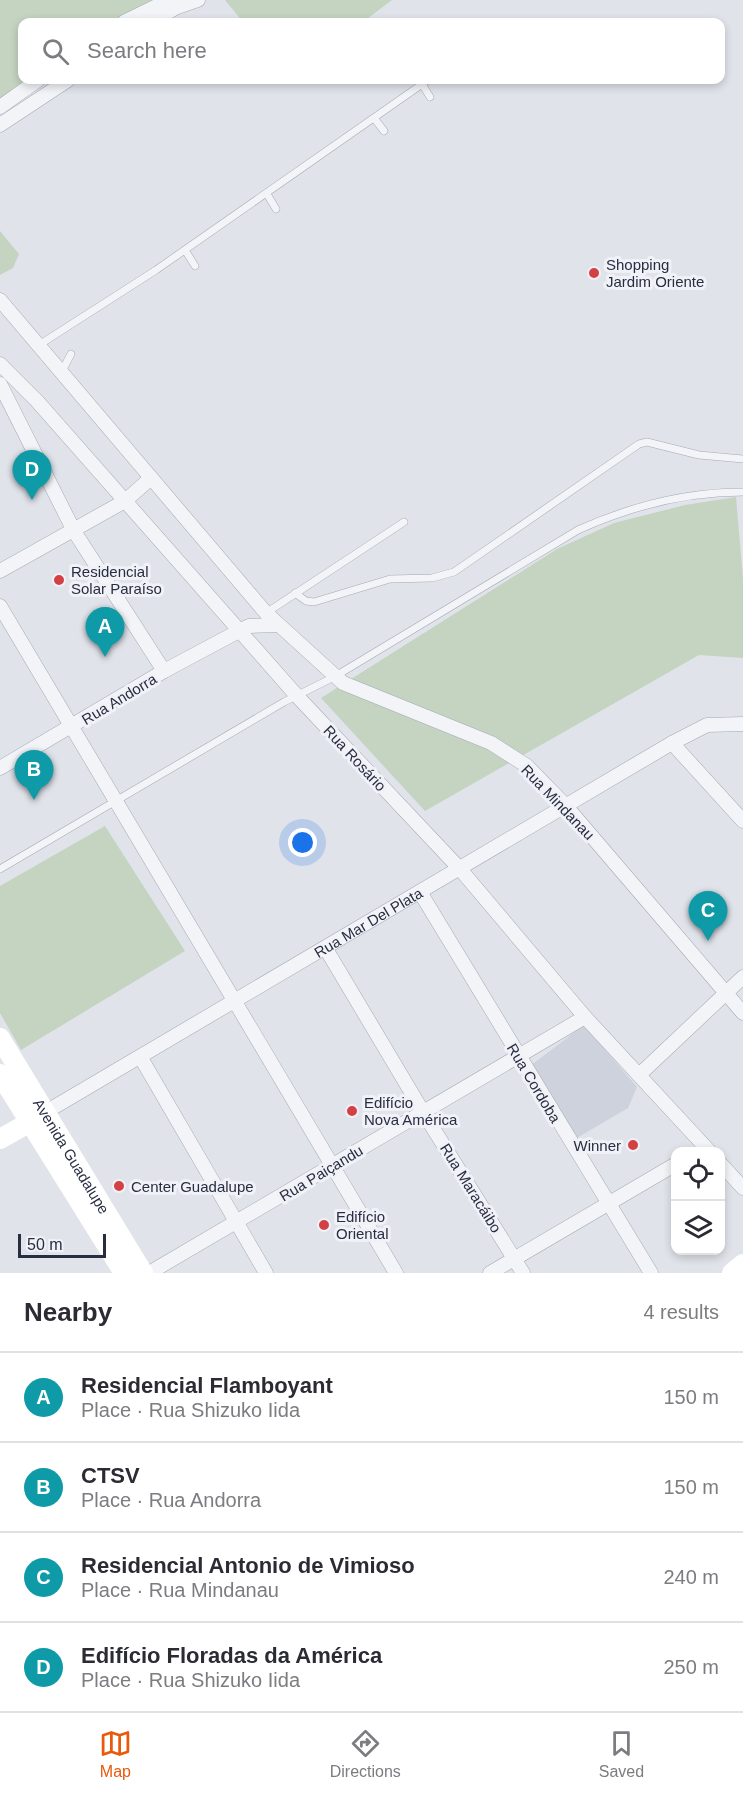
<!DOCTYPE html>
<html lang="en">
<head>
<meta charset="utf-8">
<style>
	body { margin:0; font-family:Arial,sans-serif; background:#f2f2f3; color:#2b2b33 }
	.controls { position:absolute; right:18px; bottom:18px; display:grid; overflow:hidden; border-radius:12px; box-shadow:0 3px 9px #0003 }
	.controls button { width:54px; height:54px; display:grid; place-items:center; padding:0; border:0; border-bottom:2px solid #e1e1e2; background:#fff; color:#2b2b33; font:30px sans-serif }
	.scale { position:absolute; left:18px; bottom:15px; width:88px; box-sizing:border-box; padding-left:6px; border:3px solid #282e42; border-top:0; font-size:16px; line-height:21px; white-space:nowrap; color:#282e42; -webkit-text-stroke:4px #f0f2f7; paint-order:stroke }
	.you { position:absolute; left:303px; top:843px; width:21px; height:21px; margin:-15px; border:4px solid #fff; border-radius:50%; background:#1a73e8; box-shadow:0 0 0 9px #1a73e833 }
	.badge { display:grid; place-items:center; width:39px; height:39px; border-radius:50%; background:#ea580c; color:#fff; font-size:20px; font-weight:700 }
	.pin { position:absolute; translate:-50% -50px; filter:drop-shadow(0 2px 3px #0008) }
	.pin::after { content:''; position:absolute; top:32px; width:21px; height:18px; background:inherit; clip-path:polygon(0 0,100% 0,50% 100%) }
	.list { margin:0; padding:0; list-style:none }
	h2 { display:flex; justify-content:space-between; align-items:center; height:78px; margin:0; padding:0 24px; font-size:26px }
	h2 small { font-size:20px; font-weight:400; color:#7c7c81 }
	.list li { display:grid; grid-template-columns:39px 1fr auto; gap:18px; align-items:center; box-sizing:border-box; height:90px; padding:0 24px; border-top:2px solid #e1e1e2 }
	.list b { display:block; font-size:22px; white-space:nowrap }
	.list p { margin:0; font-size:20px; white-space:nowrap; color:#7c7c81 }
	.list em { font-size:20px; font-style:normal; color:#7c7c81 }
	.icon { flex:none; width:33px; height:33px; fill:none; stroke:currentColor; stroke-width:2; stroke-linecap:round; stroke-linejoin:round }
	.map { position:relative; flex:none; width:743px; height:1273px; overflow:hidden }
	.search { position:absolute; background:#fff; box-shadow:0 3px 9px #0003; left:18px; right:18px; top:18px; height:66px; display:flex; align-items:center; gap:15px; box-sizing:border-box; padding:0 21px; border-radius:12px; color:#7c7c81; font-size:22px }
	.sheet { height:438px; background:#fff }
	nav { display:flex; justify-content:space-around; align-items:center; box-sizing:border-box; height:84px; border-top:2px solid #e1e1e2; background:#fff; font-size:16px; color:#7c7c81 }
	nav a { display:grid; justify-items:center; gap:3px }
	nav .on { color:#ea580c }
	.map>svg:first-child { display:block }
</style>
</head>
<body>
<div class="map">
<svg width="743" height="1273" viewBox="0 0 743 1273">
	<rect width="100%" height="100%" fill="#e0e3ea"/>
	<!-- built -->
	<path fill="#ced2dc" d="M584,1025L637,1087L628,1108L575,1139L530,1066Z"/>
	<!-- green -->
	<path fill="#c4d4c1" d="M0,0H158L126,22H22V80H45L0,112Z
		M225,0H392L363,22H243Z
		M0,231L19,254L13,268L0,275Z
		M736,497L743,579V658L699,655L425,811L321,698L557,549L614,523L685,505Z
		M105,826L185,951L21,1050L0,1013V886Z"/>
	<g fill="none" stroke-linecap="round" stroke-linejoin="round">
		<defs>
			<path id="lane" d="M422,84L430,97
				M374,118L384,131
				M267,194L276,209
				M185,250L195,266
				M39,345L156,270L428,80
				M61,373L71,354
				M295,593L306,601L314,602L390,579L432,578L454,572L639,444L647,442L699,455L743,459
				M266,613L404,522
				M0,869L284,702L334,677L578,530C631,506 685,492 743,492"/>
			<g id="street">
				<path d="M124,22L169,0"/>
				<path d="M152,22L175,8L198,0"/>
				<path d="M0,107L38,80"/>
				<path d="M0,125L68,80"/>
				<path d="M0,300L266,613L343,683L491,743L527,766L565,805L743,1013"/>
				<path d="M0,364L37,401L297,696L460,869L585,1017L710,1152"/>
				<path d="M0,384L74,531L164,671"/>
				<path d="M0,571L125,501L151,478"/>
				<path d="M0,606L396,1273"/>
				<path d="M672,743L743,821"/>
				<path d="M0,768L164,671L239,631L249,626L278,625"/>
				<path d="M420,892L651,1273"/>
				<path d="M326,949L423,1112L523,1273"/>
				<path d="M141,1058L266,1273"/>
				<path d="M639,1075L743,977"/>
				<path id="s1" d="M44,1113L672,743L707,725L743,724"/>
				<path d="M720,1163L743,1188"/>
				<path d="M149,1273L585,1017"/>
				<path d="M490,1273L676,1164"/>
			</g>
		</defs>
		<!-- lane casing -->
		<use href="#lane" stroke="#a5a9b4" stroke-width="8"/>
		<!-- street casing -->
		<use href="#street" stroke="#a5a9b4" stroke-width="15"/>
		<!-- lane -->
		<use href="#lane" stroke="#f3f4f8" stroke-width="7"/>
		<!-- street -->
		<use href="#street" stroke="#f3f4f8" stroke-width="14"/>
		<!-- secondary -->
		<g stroke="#fff" stroke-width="20">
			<path id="s2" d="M0,1038L143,1273"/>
			<path d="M0,1074L124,1273"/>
			<path d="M0,1139L39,1117"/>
			<path d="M732,1273L743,1264"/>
		</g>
	</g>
	<!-- markers -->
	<g fill="#d34144" stroke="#f0f2f7" stroke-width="2">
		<circle cx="594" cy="273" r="6"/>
		<circle cx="59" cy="580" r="6"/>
		<circle cx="352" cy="1111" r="6"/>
		<circle cx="633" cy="1145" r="6"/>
		<circle cx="119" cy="1186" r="6"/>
		<circle cx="324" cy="1225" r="6"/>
	</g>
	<g text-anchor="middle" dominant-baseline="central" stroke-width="6" stroke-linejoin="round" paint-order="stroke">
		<!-- poi labels -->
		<g font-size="15" fill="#282e42" stroke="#f0f2f7" text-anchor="start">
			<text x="606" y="264">Shopping<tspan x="606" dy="17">Jardim Oriente</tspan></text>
			<text x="71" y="571">Residencial<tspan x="71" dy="17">Solar Paraíso</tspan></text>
			<text x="364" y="1102">Edifício<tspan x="364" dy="17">Nova América</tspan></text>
			<text x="621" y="1145" text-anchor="end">Winner</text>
			<text x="131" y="1186">Center Guadalupe</text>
			<text x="336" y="1216">Edifício<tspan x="336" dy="17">Oriental</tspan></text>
		</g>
		<!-- street labels -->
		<g font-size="15" fill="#282e42" stroke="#f0f2f7">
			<text transform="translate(119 699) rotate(-31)">Rua Andorra</text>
			<text transform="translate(355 758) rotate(47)">Rua Rosário</text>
			<text transform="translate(558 802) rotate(46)">Rua Mindanau</text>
			<text stroke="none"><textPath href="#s1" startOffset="376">Rua Mar Del Plata</textPath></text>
			<text transform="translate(534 1083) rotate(59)">Rua Cordoba</text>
			<text stroke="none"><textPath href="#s2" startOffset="138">Avenida Guadalupe</textPath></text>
			<text transform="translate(321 1173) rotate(-31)">Rua Paiçandu</text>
			<text transform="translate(471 1188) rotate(58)">Rua Maracáibo</text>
		</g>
	</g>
</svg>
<div class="controls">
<button><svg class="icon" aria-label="locate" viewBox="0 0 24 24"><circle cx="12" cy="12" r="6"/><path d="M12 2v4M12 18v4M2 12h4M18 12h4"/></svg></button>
<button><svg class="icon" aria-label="layers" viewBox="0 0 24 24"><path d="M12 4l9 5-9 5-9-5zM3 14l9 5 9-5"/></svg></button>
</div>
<div class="scale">50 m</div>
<div class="you"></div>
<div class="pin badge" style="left:105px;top:657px;background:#0f9aa8">A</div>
<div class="pin badge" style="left:34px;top:800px;background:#0f9aa8">B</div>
<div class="pin badge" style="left:708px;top:941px;background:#0f9aa8">C</div>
<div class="pin badge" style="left:32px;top:500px;background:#0f9aa8">D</div>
<div class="search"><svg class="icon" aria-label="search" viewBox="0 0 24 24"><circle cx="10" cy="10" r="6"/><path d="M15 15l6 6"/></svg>Search here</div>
</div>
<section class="sheet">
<h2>Nearby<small>4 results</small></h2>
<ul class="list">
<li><span class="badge" style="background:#0f9aa8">A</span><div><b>Residencial Flamboyant</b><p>Place · Rua Shizuko Iida</p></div><em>150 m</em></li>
<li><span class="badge" style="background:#0f9aa8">B</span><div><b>CTSV</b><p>Place · Rua Andorra</p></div><em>150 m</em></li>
<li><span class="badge" style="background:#0f9aa8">C</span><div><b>Residencial Antonio de Vimioso</b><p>Place · Rua Mindanau</p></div><em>240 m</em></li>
<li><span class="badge" style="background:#0f9aa8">D</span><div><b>Edifício Floradas da América</b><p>Place · Rua Shizuko Iida</p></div><em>250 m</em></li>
</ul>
</section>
<nav>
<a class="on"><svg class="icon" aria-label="map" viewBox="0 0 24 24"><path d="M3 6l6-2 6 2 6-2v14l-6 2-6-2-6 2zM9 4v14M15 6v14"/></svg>Map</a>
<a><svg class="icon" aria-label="directions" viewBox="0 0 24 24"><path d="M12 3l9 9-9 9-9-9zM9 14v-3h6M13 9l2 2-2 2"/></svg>Directions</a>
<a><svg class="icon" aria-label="saved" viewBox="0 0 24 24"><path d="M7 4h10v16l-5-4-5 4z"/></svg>Saved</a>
</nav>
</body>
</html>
